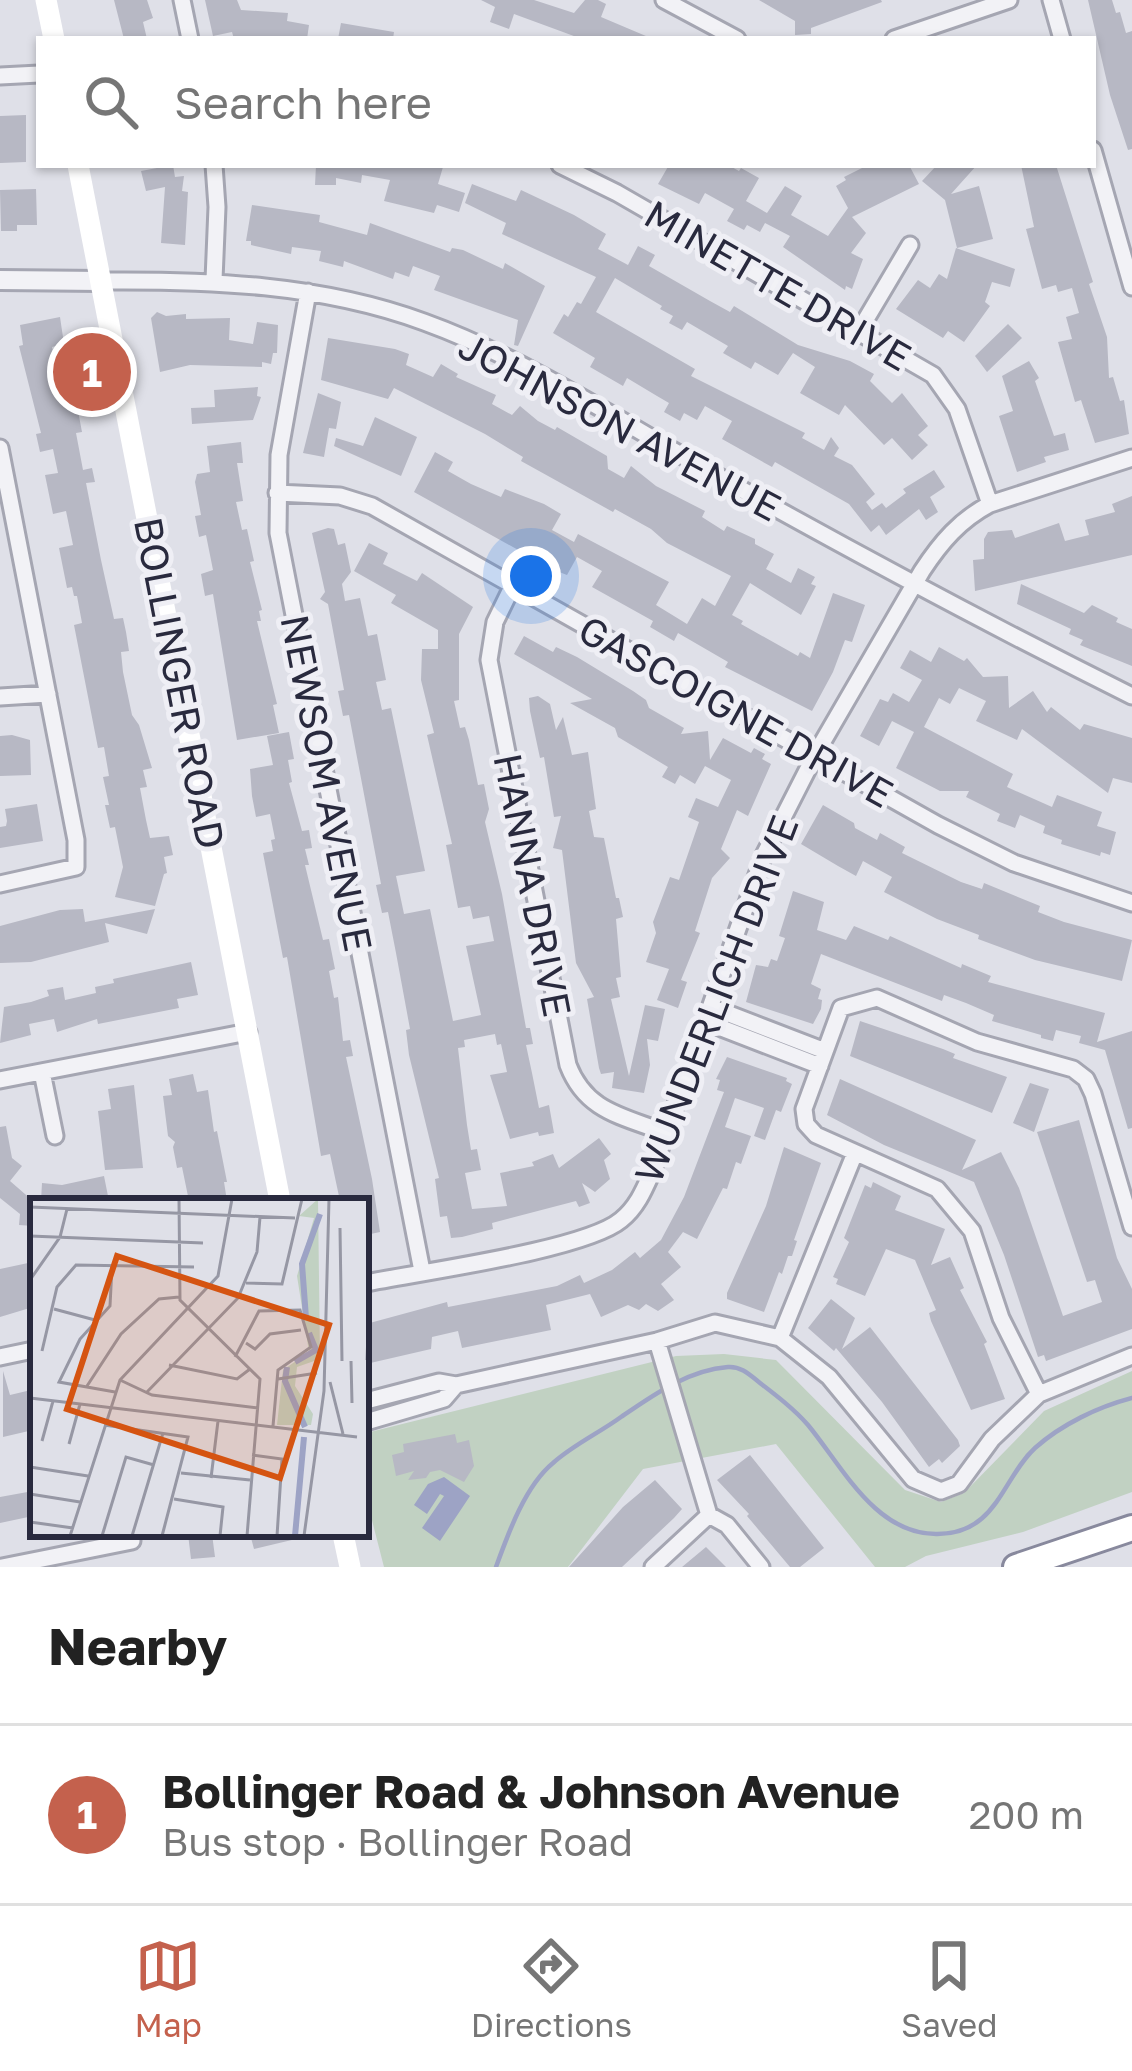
<!DOCTYPE html>
<html lang="en">
<head>
<meta charset="utf-8">
<style>
	body { margin:0; font-family:"Golos Text",sans-serif; background:#f2f2f2; color:#222 }
	.you { position:absolute; left:531px; top:576px; width:42px; height:42px; margin:-30px; border:9px solid #fff; border-radius:50%; background:#1a73e8; box-shadow:0 0 0 18px #1a73e833 }
	.badge { display:grid; place-items:center; width:78px; height:78px; border-radius:50%; background:#c4614d; color:#fff; font-size:39px; font-weight:700 }
	.pin { position:absolute; translate:-50% -50%; border:6px solid #fff; box-shadow:0 3px 12px #0006 }
	.list { margin:0; padding:0; list-style:none }
	h2 { display:flex; justify-content:space-between; align-items:center; height:156px; margin:0; padding:0 48px; font-size:51px }
	h2 small { font-size:39px; font-weight:400; color:#767676 }
	.list li { display:grid; grid-template-columns:78px 1fr auto; gap:36px; align-items:center; box-sizing:border-box; height:180px; padding:0 48px; border-top:3px solid #e0e0e0 }
	.list b { display:block; font-size:45px; white-space:nowrap }
	.list p { margin:0; font-size:39px; white-space:nowrap; color:#767676 }
	.list em { font-size:39px; font-style:normal; color:#767676 }
	.icon { flex:none; width:66px; height:66px; fill:none; stroke:currentColor; stroke-width:2; stroke-linecap:round; stroke-linejoin:round }
	.map { position:relative; flex:none; width:1132px; height:1567px; overflow:hidden }
	.search { position:absolute; background:#fff; box-shadow:0 3px 9px #0004; left:36px; right:36px; top:36px; height:132px; display:flex; align-items:center; gap:30px; box-sizing:border-box; padding:0 42px; border-radius:0px; color:#767676; font-size:45px }
	.sheet { height:336px; background:#fff }
	nav { display:flex; justify-content:space-around; align-items:center; box-sizing:border-box; height:168px; border-top:3px solid #e0e0e0; background:#fff; font-size:33px; color:#767676 }
	nav a { display:grid; justify-items:center; gap:6px }
	nav .on { color:#c4614d }
	.map>svg:first-child { display:block }
</style>
</head>
<body>
<div class="map">
<svg width="1132" height="1567" viewBox="0 0 1132 1567">
	<rect width="100%" height="100%" fill="#dfe0e8"/>
	<!-- green -->
	<path fill="#c1d1c2" d="M724,1354L776,1360L905,1490L941,1502L964,1493L1044,1411L1132,1371V1492L1023,1532L926,1556L905,1567H875L776,1444L643,1469L568,1567H384L366,1497V1433L676,1356Z"/>
	<!-- water -->
	<path fill="#9da3c5" d="M444,1477L470,1496L440,1541L422,1528L444,1496L440,1494L427,1514L414,1505L428,1484Z"/>
	<g fill="none" stroke-linecap="round" stroke-linejoin="round">
		<!-- stream -->
		<path stroke="#9da3c5" stroke-width="4.5" d="M496,1567C508,1534 525,1486 553,1463C573,1445 599,1433 621,1417C653,1395 688,1370 728,1367C741,1366 750,1375 760,1383C777,1396 794,1409 808,1425C842,1466 875,1534 936,1534C997,1535 1002,1478 1035,1448C1062,1424 1098,1407 1132,1398"/>
	</g>
	<!-- building -->
	<path fill="#b7b8c4" d="M114,0H147L153,18L143,22L147,39H124Z
		M205,0H237L241,10L288,13L287,21L309,25L307,39H234L232,32L213,36Z
		M481,0H534L574,13L585,0H598L606,4L601,17L653,39H582L514,14L509,29L490,22L495,7Z
		M759,0H881L882,2L811,28V34L795,35V21Z
		M1088,0H1112L1116,13L1120,12L1126,33L1132,31V149L1128,150L1110,95Z
		M341,23L394,32L393,39H338Z
		M26,115V162L0,163V116Z
		M173,165L175,177L184,176L182,191L188,192L185,245L161,243L165,187L146,191L141,171Z
		M316,165H436L443,167L438,184L465,193L459,212L437,205L434,213L384,201L390,180L362,175L361,183L336,178V185H315Z
		M669,165H728L739,171L741,168L759,178L746,201L767,213L785,186L802,196L791,215L828,236L848,208L836,186L846,180L844,177L868,165H909L919,184L852,217L866,233L851,253L863,259L852,289L846,286L845,290L783,247L790,236L765,223L760,232L747,225L744,230L727,221L734,209L705,193L699,204L658,184Z
		M937,165H977L951,194L979,186L993,239L957,248L945,200L922,181Z
		M1021,165H1056L1093,282L1089,284L1107,337L1109,378L1113,377L1120,401L1124,400L1129,434L1095,443L1081,400L1075,402L1058,342L1072,339L1066,317L1079,313L1072,288L1058,292L1056,285L1042,289L1026,229L1034,227Z
		M472,184L516,201L521,190L574,215L606,234L598,249L628,265L638,246L655,255L649,266L710,301L730,312L734,306L798,345L850,361L874,374L870,381L892,403L902,393L928,426L918,435L928,445L912,460L892,438L884,445L845,405L839,415L800,393L815,367L793,353L778,375L755,362L751,369L723,353L728,346L687,322L682,330L669,323L673,316L660,309L662,306L615,278L596,312L695,369L691,376L805,433L802,438L824,450L831,437L839,448L834,456L852,465L875,494L866,502L872,510L882,503L886,508L906,493L903,489L934,470L945,487L930,497L938,512L926,520L919,509L886,535L879,525L871,532L849,504L775,462L772,467L722,439L732,421L705,406L697,420L684,413L680,421L664,412L669,403L657,396L627,378L623,386L590,367L595,358L553,333L564,314L568,317L577,302L581,304L596,277L502,234L506,223L465,203Z
		M36,189L37,225H17V231H1L0,190Z
		M252,205L320,215L319,222L367,235L370,223L450,252L452,248L463,250L503,269L505,263L545,286L518,346L514,345L518,320L434,290L440,276L413,266L409,277L395,272L393,279L344,261L343,267L319,261L321,251L292,247L291,254L251,245V241H246Z
		M956,248L1015,269L1010,287L992,282L985,302L990,306L964,342L948,331L943,338L896,309L918,280L930,288L939,274L947,279Z
		M157,312L166,316L186,314V319L230,318L229,340L253,344L257,322L278,325L277,353H273L271,364L262,362V367L190,365L160,372L151,318Z
		M60,317L64,344L52,347L58,377L71,374L82,432L76,433L83,470L92,468L95,482L86,483L101,560L114,619L123,618L126,632L129,651L121,652L123,672L132,715L139,725L152,768L143,770L147,787L140,788L146,820L150,838L169,836L173,855L164,857L167,873L164,874L155,906L115,897L123,867L115,827L110,828L105,805H109L103,777L109,776L104,747L98,748L74,625L82,623L77,596H74L72,587L67,588L59,548L73,545L66,511L53,514L45,475L58,473L53,449L40,452L36,434L41,433L19,346L23,345L20,325Z
		M1008,324L1022,338L987,372L975,356Z
		M328,338L395,349L409,354L406,365L433,377L441,364L458,374L456,377L496,395L492,404L512,415L520,406L538,421L555,430L557,427L607,456L608,469L624,478L631,466L656,486L705,511L702,517L724,531L727,526L755,539V544L774,554L766,569L791,583L798,568L815,577L811,584L816,586L801,615L750,583L732,615L743,621L741,624L798,656L800,652L810,658L833,593L865,605L852,642L845,640L833,672L812,711L725,667L728,662L678,633L674,641L650,627L653,621L592,587L602,571L577,557L567,575L554,570L414,492L435,452L453,462L448,471L471,484L501,497L505,489L544,504L561,514L552,530L574,542L578,534L669,582L656,605L687,624L702,598L715,606L731,576L667,543L651,529L615,509L613,512L521,461L523,457L485,434L394,388L388,399L321,380Z
		M1029,361L1039,378L1035,381L1054,436L1065,433L1069,450L1044,457L1046,462L1017,472L999,416L1013,411L1002,376Z
		M258,387L257,396L261,397L253,420L192,424L191,408L215,407L214,390Z
		M318,393L341,402L336,429L329,428L324,457L303,453Z
		M375,417L417,437L401,476L334,446L336,438L363,446Z
		M241,442L243,463H237L243,501L236,502L242,530L247,529L254,561L250,562L262,610L259,611L261,621H257L277,704L273,705L279,733L237,740L213,594L205,596L201,574L213,570L206,535L199,537L195,516L201,515L195,482L197,474L210,472L207,446Z
		M1132,496V555L975,591L973,560L984,559V539L988,532L1012,530L1015,538L1059,523L1065,541L1089,535L1085,520L1115,512L1112,504Z
		M328,528L334,529L338,545L345,543L351,572L342,584L345,601L360,598L368,636L377,634L386,680L376,682L382,710L391,708L425,871L396,876L404,914L430,909L453,1021L481,1015L466,946L494,941L489,916L473,919L470,906L458,908L446,845L452,844L427,735L434,733L421,680L422,649H438V630L391,603L396,595L354,571L369,543L388,553L383,564L417,581L422,573L473,607L459,634V700L454,701L460,728L465,727L469,740L478,785L484,784L489,809L485,822L502,894L526,1028H530L533,1044L526,1045L532,1073L539,1108L549,1105L554,1133L539,1136L538,1132L510,1139L490,1075L507,1072L501,1044L497,1045L495,1034L464,1040L465,1047L458,1048L467,1125L471,1150L477,1149L481,1170L465,1173L472,1209L507,1206L500,1173L534,1166L532,1162L553,1154L559,1168L599,1138L611,1154L604,1160L610,1179L595,1192L582,1183L590,1203L579,1207L576,1201L492,1223L493,1229L462,1237L451,1238L447,1216L440,1217L435,1179L439,1178L409,1055L406,1030L410,1029L396,953L388,912L382,913L376,885L381,884L349,715L343,716L338,691L344,690L328,604L320,599L325,592L312,533Z
		M1021,584L1084,613L1092,605L1118,618L1116,622L1132,629V666L1080,645L1083,640L1069,634L1071,629L1017,604Z
		M524,636L553,652L556,647L577,657L633,691L646,700L649,708L684,728L681,734L708,731L710,760L723,738L751,753L754,748L765,754L762,759L771,764L748,816L737,810L721,849L730,858L712,878L695,931L700,933L681,980L687,982L678,1008L657,1000L669,969L646,962L656,933L653,922L670,877L679,880L699,822L688,817L696,798L718,807L731,780L705,766L695,784L680,775L675,784L662,777L668,767L618,737L615,728L570,703L592,699L514,654Z
		M939,647L964,661L967,658L983,677L1008,676L1009,708L1033,691L1047,712L1051,707L1080,730L1084,724L1132,738V783L1113,778L1108,793L1022,729L1017,740L976,721L986,701L959,688L950,704L939,698L924,727L1013,774L1007,787L1052,807L1057,795L1102,812L1097,826L1116,832L1110,855L1101,852L1100,856L1061,844L1062,840L1043,833L1045,826L1020,815L1015,828L997,821L1000,814L966,797L969,791H940L896,768L914,732L892,721L879,746L860,736L880,699L888,702L893,693L909,702L922,680L900,668L910,650L931,662Z
		M538,696L550,704L556,730L563,717L572,755L588,752L596,809L589,811L594,837L604,838L616,898H619L623,917L616,919L621,977L616,978L620,997L611,999L629,1076L645,1005L665,1009L658,1041L647,1039L650,1065L644,1093L612,1088L614,1072L601,1074L599,1068L587,999L594,997L576,963L562,850L553,848L561,816L554,817L544,757L540,758L530,711L529,698Z
		M289,732L294,759L288,760L292,782L289,783L302,831L309,830L312,848L305,849L309,865H305L323,940L329,939L335,969L329,971L334,998L338,997L343,1041L350,1040L353,1056L346,1057L372,1179L380,1232L366,1235V1201H340L330,1154L321,1156L287,957L283,958L263,853L273,851L271,840L275,839L270,814L256,817L252,796L250,769L273,765L267,736Z
		M12,735L30,740L31,775L0,776V736Z
		M37,804L43,841L0,848V827L6,826L7,821L5,809Z
		M823,805L854,823L855,828L877,840L880,833L905,847L902,853L961,882L982,889L984,883L1040,906L1038,912L1064,922L1132,940L1122,981L1035,960L978,939L979,935L937,919L884,892L892,877L863,861L856,876L838,866L801,844Z
		M793,891L824,902L817,930L846,940L854,926L888,940L890,936L961,968L962,964L991,976L988,982L1105,1013L1097,1042L1132,1031V1128L1128,1129L1105,1050L1079,1043L1081,1036L1056,1030L1053,1041L1041,1038V1035L992,1021L994,1015L966,1003L944,995L942,1001L821,954L811,984L821,989L818,999L822,1000L821,1009L813,1024L746,1002L756,965L768,967L771,959L777,961L785,938L779,936Z
		M83,909L85,922L155,909L147,934L105,923L109,942L31,962L0,963V926L60,910Z
		M191,962L198,995L177,999L179,1008L98,1024L97,1019L57,1032L54,1019L29,1024L31,1035L0,1043L4,1007L31,1002L49,996L47,990L63,987L65,1000L96,993L95,987L114,983L113,979Z
		M860,1021L943,1049L955,1054L953,1058L1007,1077L992,1113L850,1056Z
		M727,1057L787,1078L786,1081L792,1084L781,1112L776,1110L765,1140L754,1136L764,1108L735,1098L725,1127L751,1136L741,1164L736,1162L727,1189L723,1188L697,1239L683,1232L668,1252L681,1267L661,1284L674,1300L658,1311L646,1304L639,1310L628,1305L601,1317L590,1294L546,1305L551,1330L462,1348L458,1331L432,1337L431,1349L366,1364V1324L447,1302L448,1307L557,1286L580,1275L584,1283L612,1270L635,1252L640,1258L661,1240L684,1197L724,1092L717,1090L720,1080L716,1079Z
		M193,1074L197,1092L208,1090L214,1132L217,1131L227,1182H224L227,1201H189L182,1167L177,1168L173,1147L175,1142L168,1136L163,1096L172,1095L169,1079Z
		M840,1079L976,1140L962,1170L1001,1152L1019,1188L1063,1316L1102,1302L1095,1280L1087,1282L1037,1132L1079,1120L1117,1258L1132,1289V1329L1046,1361L1044,1355L1038,1357L1004,1255L974,1182L884,1145L827,1115Z
		M1030,1083L1049,1089L1034,1132L1013,1123Z
		M134,1085L143,1168L105,1170L98,1111L111,1109L108,1089Z
		M6,1126L12,1158L22,1166L10,1181L33,1201V1226L19,1225L20,1214L0,1198V1127Z
		M784,1147L821,1163L794,1240L797,1241L792,1256H788L782,1274L779,1272L764,1312L727,1299V1293L766,1206Z
		M104,1176L109,1201H41L42,1183L62,1185Z
		M873,1182L901,1196L895,1210L945,1229L931,1265L950,1257L964,1288L960,1290L987,1342L984,1344L1005,1399L971,1410L931,1321L929,1313L936,1310L915,1260L886,1249L865,1296L836,1284L838,1279L833,1277L849,1242L844,1238L865,1185L871,1188Z
		M28,1263L29,1269H33V1307L0,1317V1269Z
		M831,1299L855,1318L842,1349L870,1327L958,1440L960,1446L942,1463L939,1459L929,1467L882,1402L836,1348L834,1351L808,1328Z
		M3,1371L10,1395L31,1390L33,1399V1430L3,1437Z
		M455,1434L457,1443L469,1440L474,1466L464,1482L440,1470L430,1472L426,1478L408,1480L414,1471L396,1476L392,1455L404,1452L403,1444Z
		M750,1455L824,1548L800,1567H790L747,1516L749,1514L717,1480Z
		M655,1480L682,1509L674,1518L622,1567H569L623,1507Z
		M33,1491V1516L0,1523V1497Z
		M188,1534H212L215,1557L191,1559Z
		M250,1534H295L296,1539L254,1549Z
		M706,1547L726,1567H682Z"/>
	<g fill="none" stroke-linecap="round" stroke-linejoin="round">
		<defs>
			<path id="minor" d="M182,0L190,39
				M664,0L737,39
				M1051,0L1062,39
				M894,39L1009,0
				M0,76L39,74
				M1093,150L1132,287
				M560,165L617,193L933,375L957,409L990,504
				M214,280L217,207L214,165
				M101,281C210,280 321,284 424,322C526,359 620,421 714,474C853,552 989,625 1132,696
				M308,292L279,455L278,533L422,1271
				M859,331L910,245
				M0,448L76,840V867L0,884
				M277,493L340,496L372,506L938,825L1014,863L1132,903
				M513,585L495,622L489,660L568,1065C586,1112 623,1116 666,1133
				M0,697L48,694
				M711,1007L825,1051
				M706,1022L820,1066
				M42,1072L55,1136
				M0,1080L248,1032
				M366,1283C420,1272 585,1250 621,1220C637,1207 644,1190 652,1172L764,855L815,755L922,571C941,542 960,520 990,504L1132,458
				M780,1338L855,1153
				M657,1341L709,1515
				M0,1357L33,1350
				M1039,1394L1001,1318L972,1231L937,1189L816,1135L806,1124L804,1109L841,1008L877,998L977,1042L1073,1069L1086,1079L1093,1094L1132,1227
				M366,1401L439,1382L456,1385L657,1341L715,1323L780,1338L829,1377L913,1479L941,1491L959,1484L992,1439L1039,1394L1132,1356
				M366,1422L444,1399L456,1385
				M709,1515L727,1525L761,1567
				M2,1567L132,1541L131,1534
				M653,1567L709,1515"/>
			<path id="tertiary" d="M0,280L101,281"/>
			<path id="trunk" d="M1016,1567L1132,1528"/>
		</defs>
		<!-- minor casing -->
		<use href="#minor" stroke="#a5a6b2" stroke-width="21"/>
		<!-- tertiary casing -->
		<use href="#tertiary" stroke="#a5a6b2" stroke-width="24"/>
		<!-- trunk casing -->
		<use href="#trunk" stroke="#88899d" stroke-width="30"/>
		<!-- minor -->
		<use href="#minor" stroke="#f2f2f6" stroke-width="15"/>
		<!-- tertiary -->
		<use href="#tertiary" stroke="#f2f2f6" stroke-width="18"/>
		<!-- secondary -->
		<path stroke="#fff" stroke-width="21" d="M46,0L54,39
			M78,165L280,1201
			M343,1534L350,1567"/>
		<!-- trunk -->
		<use href="#trunk" stroke="#fff" stroke-width="24"/>
	</g>
	<g text-anchor="middle" dominant-baseline="central" stroke-width="10" stroke-linejoin="round" paint-order="stroke">
		<!-- street labels -->
		<g font-size="39" fill="#292a3e" stroke="#efeff5">
			<text transform="translate(778 285) rotate(30)">MINETTE DRIVE</text>
			<text transform="translate(620 426) rotate(28)">JOHNSON AVENUE</text>
			<text transform="translate(180 683) rotate(79)">BOLLINGER ROAD</text>
			<text transform="translate(736 711) rotate(29)">GASCOIGNE DRIVE</text>
			<text transform="translate(327 783) rotate(79)">NEWSOM AVENUE</text>
			<text transform="translate(533 885) rotate(79)">HANNA DRIVE</text>
			<text transform="translate(716 999) rotate(-69)">WUNDERLICH DRIVE</text>
		</g>
	</g>
	<!-- overview -->
	<g transform="translate(30 1198)">
		<rect width="339" height="339" fill="#dfe0e8"/>
		<path d="M288,1L290,161L267,169L265,188L283,216L281,227H247L253,172L279,154L267,78L284,20L269,18Z" fill="#c1d1c2"/>
		<path fill="none" stroke="#9da3c5" stroke-width="6" d="M276,120L272,66L290,16M265,164L286,152L279,135M257,169L255,183L275,229M265,338L274,239"/>
		<path fill="none" stroke="#9697a4" stroke-width="3" d="M149,1L150,102L230,181L217,338M0,9L265,20M310,30L312,163M0,38L173,45M82,69L80,108L50,141L29,184L85,194M0,82L30,39L37,11M216,85L252,86L272,1M24,111L65,122M216,145L225,151L240,136L271,132M12,153L27,89L46,67L164,69M205,159L229,113L270,112L281,149L248,172L243,228M337,162L339,108M321,163L322,205M139,167L207,181L220,171M248,181L287,175M90,182L122,197L228,210M300,184L313,236M57,188L91,136L129,101L149,99M116,195L208,100L227,54L230,19M0,200L327,239M74,227L158,239L132,338M12,243L23,203M39,246L50,206M222,257L252,261L247,338M0,269L58,278M151,275L220,282M181,280L188,223M0,296L50,304M144,301L193,309L190,338M0,324L43,330M40,338L90,182L188,78L202,1M72,338L96,259L124,267M102,338L133,235M274,338L294,193L299,1"/>
		<path fill="#d55411" fill-opacity="0.15" stroke="#d55411" stroke-width="6" d="M87,58L299,127L250,280L37,211Z"/>
		<rect width="339" height="339" fill="none" stroke="#292a3e" stroke-width="6"/>
	</g>
</svg>
<div class="you"></div>
<div class="pin badge" style="left:92px;top:372px">1</div>
<div class="search"><svg class="icon" aria-label="search" viewBox="0 0 24 24"><circle cx="10" cy="10" r="6"/><path d="M15 15l6 6"/></svg>Search here</div>
</div>
<section class="sheet">
<h2>Nearby<small></small></h2>
<ul class="list">
<li><span class="badge">1</span><div><b>Bollinger Road &amp; Johnson Avenue</b><p>Bus stop · Bollinger Road</p></div><em>200 m</em></li>
</ul>
</section>
<nav>
<a class="on"><svg class="icon" aria-label="map" viewBox="0 0 24 24"><path d="M3 6l6-2 6 2 6-2v14l-6 2-6-2-6 2zM9 4v14M15 6v14"/></svg>Map</a>
<a><svg class="icon" aria-label="directions" viewBox="0 0 24 24"><path d="M12 3l9 9-9 9-9-9zM9 14v-3h6M13 9l2 2-2 2"/></svg>Directions</a>
<a><svg class="icon" aria-label="saved" viewBox="0 0 24 24"><path d="M7 4h10v16l-5-4-5 4z"/></svg>Saved</a>
</nav>
</body>
</html>
